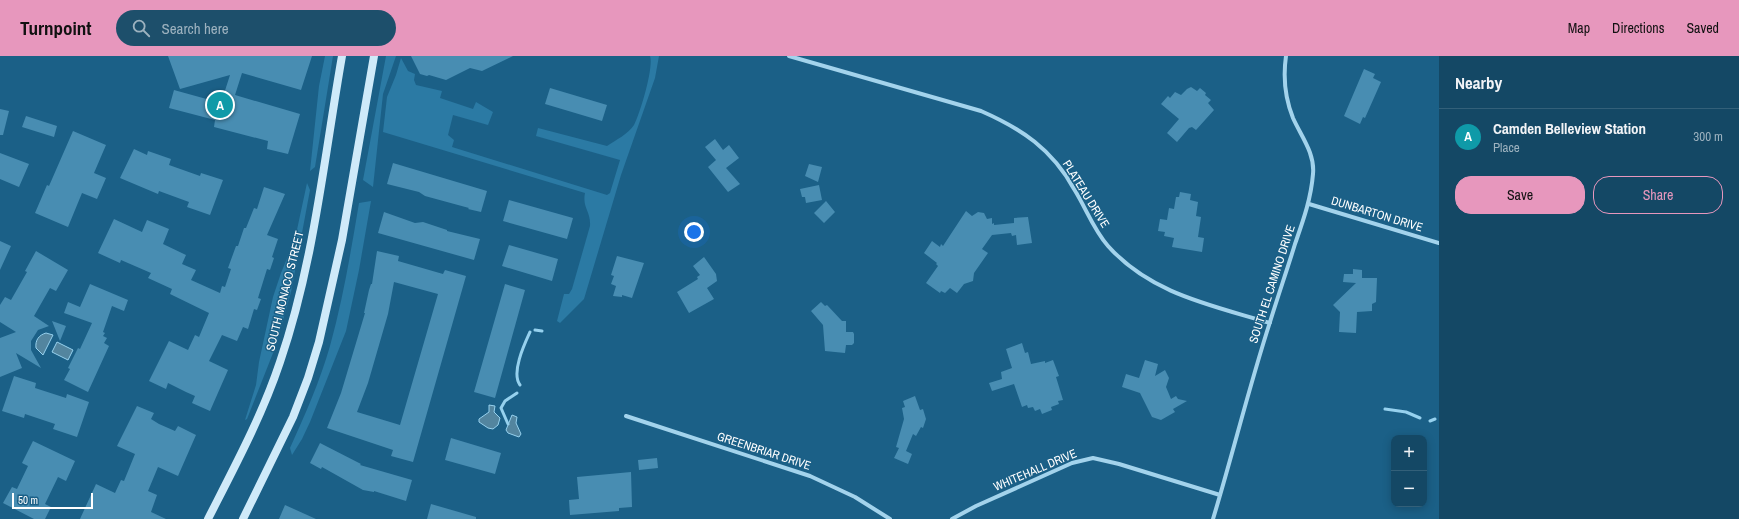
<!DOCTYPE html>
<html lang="en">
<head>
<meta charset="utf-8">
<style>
	body { margin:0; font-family:"Archivo Narrow",sans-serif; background:#1d4f6b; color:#f1f3f6 }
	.controls { position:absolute; right:12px; bottom:12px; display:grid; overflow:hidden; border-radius:8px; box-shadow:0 2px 10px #0003 }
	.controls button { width:36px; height:36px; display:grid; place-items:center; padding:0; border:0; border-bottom:1px solid #336079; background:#144865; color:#f1f3f6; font:20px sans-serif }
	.scale { position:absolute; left:12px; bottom:10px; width:81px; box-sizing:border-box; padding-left:4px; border:2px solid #fff; border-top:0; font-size:11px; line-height:14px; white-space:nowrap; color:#fff; -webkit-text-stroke:3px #1b6087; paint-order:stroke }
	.you { position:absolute; left:694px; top:176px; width:14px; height:14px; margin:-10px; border:3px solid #fff; border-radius:50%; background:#1a73e8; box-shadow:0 0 0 6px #1a73e833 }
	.badge { display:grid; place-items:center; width:26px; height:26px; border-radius:50%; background:#e797bd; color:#fff; font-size:13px; font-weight:700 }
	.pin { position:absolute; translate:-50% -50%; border:2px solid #fff; box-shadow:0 1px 4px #0006 }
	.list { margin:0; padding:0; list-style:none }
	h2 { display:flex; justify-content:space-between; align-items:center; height:52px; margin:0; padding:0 16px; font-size:17px }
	h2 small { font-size:13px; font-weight:400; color:#9db2bf }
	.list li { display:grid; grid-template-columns:26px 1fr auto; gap:12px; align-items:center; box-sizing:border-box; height:56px; padding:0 16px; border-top:1px solid #336079 }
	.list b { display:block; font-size:15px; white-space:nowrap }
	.list p { margin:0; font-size:13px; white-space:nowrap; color:#9db2bf }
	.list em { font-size:13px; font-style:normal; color:#9db2bf }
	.actions { display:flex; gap:8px; padding:12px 16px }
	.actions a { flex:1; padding:9px 0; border:1px solid #e797bd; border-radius:16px; text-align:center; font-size:14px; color:#e797bd }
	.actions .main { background:#e797bd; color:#111 }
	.icon { flex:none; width:22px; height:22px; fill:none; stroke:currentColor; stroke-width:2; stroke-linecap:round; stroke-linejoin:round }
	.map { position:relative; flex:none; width:1439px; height:463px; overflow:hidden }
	header { display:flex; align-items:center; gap:24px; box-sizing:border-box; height:56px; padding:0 20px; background:#e797bd; color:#111 }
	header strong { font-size:19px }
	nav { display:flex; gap:22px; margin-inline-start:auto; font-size:14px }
	.search { width:280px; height:36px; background:#1d4f6b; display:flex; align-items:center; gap:10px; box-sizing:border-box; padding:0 14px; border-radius:22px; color:#9db2bf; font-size:15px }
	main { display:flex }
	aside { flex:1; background:#144865 }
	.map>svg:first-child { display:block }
</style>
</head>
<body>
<header>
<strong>Turnpoint</strong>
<div class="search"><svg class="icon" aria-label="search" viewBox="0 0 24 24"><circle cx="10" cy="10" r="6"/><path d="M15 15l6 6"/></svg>Search here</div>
<nav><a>Map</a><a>Directions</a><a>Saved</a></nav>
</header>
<main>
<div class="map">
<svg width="1439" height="463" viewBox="0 0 1439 463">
	<rect width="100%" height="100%" fill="#1b6087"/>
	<!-- green -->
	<path fill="#2b7aa4" d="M325,0H333L315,111L310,115L319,30Z
		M386,0H396L383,38L373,131L363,124Z
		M650,0H659L655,22L621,119L584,243L560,267L557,265L564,238H569L572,233L590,170C591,155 582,152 585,137L383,76L387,41L396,19L401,2L408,15L415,18L414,24L416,29L442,35L440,42L473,53L476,46L493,56L488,69L453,59L448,79L454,84L452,91L607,139L610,137L620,104L536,80L538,72L607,90C616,84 628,78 634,69C640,58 654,11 650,0Z
		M307,127L310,134L291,236L275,292L247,363L245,364L256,329L259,306L273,241L281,217L295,183Z
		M371,145L359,214L346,275L310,366L302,383L292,399L290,392C305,359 320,325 330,290C343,243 351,195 359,147Z"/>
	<!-- water -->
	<path fill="#53859f" stroke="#96d1ee" d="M46,277L53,279L43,299L36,292C35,284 39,279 46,277Z
		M57,286L73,294L68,304L52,296Z
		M489,349L495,350L494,356L500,362L498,369L493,373L488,372L479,366V363L489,356Z
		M512,359L517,361L516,367L521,378L519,381L508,377L506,374Z"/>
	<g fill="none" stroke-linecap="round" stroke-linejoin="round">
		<!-- stream -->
		<path stroke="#96d1ee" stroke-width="3" d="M535,274L542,275
			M520,329C511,317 524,289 530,276
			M1385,353L1406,356L1420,362
			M1430,365L1435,363
			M508,368L501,352L505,345L517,337"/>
	</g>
	<!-- building -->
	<path fill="#488db2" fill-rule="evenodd" d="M168,0H312L301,34L242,17L235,39L300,58L288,98L267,93L268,85L214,71L215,64L169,52L174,34L221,47L230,19L180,33Z
		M411,0H513L482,15L470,12L446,24L429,19L427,20L420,18Z
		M1364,13L1375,18L1373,22L1381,26L1365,62L1363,61L1360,68L1344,60Z
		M1191,31L1197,35L1200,32L1206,37L1205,39L1211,44L1208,47L1214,54L1196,74L1192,71L1189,72L1177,86L1167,77L1179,63L1161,48L1168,40L1170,42L1175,36L1181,39L1187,33Z
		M550,32L607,49L602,65L545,48Z
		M0,53L9,55L3,79H0Z
		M26,60L57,70L54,81L22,71Z
		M73,75L106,89L94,117L106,122L97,143L82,137L68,171L35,157L47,129L49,130Z
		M715,83L723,94L729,89L739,102L726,112L740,128L728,136L708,111L716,104L705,91Z
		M134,93L147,99L148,95L171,103L169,109L200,120L201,117L223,124L210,159L187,151L189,146L159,135L158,138L120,122Z
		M0,97L29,108L19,131L0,123Z
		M393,107L487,135L481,156L468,153L469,152L425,140L419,136L387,128Z
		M809,108L822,111L818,126L805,120Z
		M819,129L822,144L806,147L805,141H802L800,133Z
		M264,131L285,138L267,179L278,183L272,201L274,202L270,214L267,213L258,242L261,243L257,254L254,253L248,273L243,271L237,285L222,279L209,305L228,314L210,355L192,347L195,340L186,336L168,327L166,333L149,325L169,285L188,294L195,279L199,281L209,257L170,238L172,233L148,222L151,217L121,204L120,207L98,197L114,163L142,176L147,164L169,173L163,188L186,199L182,208L196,214L191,224L220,237L222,230L225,231L231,213L228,212L236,190H238L244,172H246L254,152L257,153Z
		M1180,136L1191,138L1190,144L1198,146L1196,160L1201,161L1198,181L1204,182L1202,196L1172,191L1174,182L1164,180L1165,176L1158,175L1160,163L1167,164L1169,152L1174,153L1176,141H1179Z
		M509,144L573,162L567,183L503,165Z
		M826,145L835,156L824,167L814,157Z
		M966,155L972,160L978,156L984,157L987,163L992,162V168L994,167V169L1014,167V162L1028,161L1032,187L1017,189L1016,179L1012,180L1011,177L992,179L982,193L988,197L974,217L973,225L964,228L957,237L950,232L945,237L941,235L940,237L926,227L938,210L936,208L937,207L924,197L932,185L940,191L941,188L943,190Z
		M384,156L415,167L423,166L447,174V175L480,183L474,204L378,177Z
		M0,185L11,190L0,214Z
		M509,189L558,203L552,225L502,210Z
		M36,195L68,214L56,235L50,232L34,260L49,270L38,274L31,285V294L41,312L16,297L22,312L0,321V282L16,276L0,266V249L5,241L11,244L27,216L25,215Z
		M377,195L399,200L398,205L443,218L445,214L466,220L413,406L391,400L393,394L327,372L341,337L365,257H364L369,234L371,228H372ZM394,226L438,238L400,369L357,356L368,327L388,258Z
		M617,200L644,207L632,242L622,239V241L613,240L616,230L611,228L614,220L611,219Z
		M704,201L716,218L717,225L707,232L714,243L689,257L677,236L698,223L697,221L700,219L693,210Z
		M1353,213L1362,214V222H1377L1376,246L1372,248V255L1357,256L1356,277L1339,276L1340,256L1333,249L1356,227L1343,226L1344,218H1353Z
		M90,228L128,244L124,255L112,250L103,276L105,277L103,280L107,282L104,287L109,290L88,336L64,324L70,313L68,312L78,292L80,293L92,267L64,257L68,246L80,251Z
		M505,228L525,234L495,342L474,336Z
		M821,246L825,250L827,249L842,265H846V276H853L854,278V287L852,289H846L845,297L825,295L823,269L811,255Z
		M52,265L66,270L60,285Z
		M1022,287L1025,297L1028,296L1031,308L1045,305V307L1053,304L1059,320L1056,321L1063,344L1058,345L1059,348L1051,351L1052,354L1042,358L1040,353L1035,355L1033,351L1028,352L1027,349L1022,351L1014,328L992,335L989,327L1002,323L1001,316L1012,312L1006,293Z
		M1145,304L1158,308L1155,320L1165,314L1169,322L1166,331L1171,343L1176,340L1178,343L1187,345L1173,353L1175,356L1161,364L1152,361L1140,337L1122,331L1126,318L1139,322Z
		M14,320L36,327L35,332L66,342L67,338L89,346L77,381L53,373L55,368L25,358L24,362L2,355Z
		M915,340L920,354L923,353L926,363L923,372L921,371L916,380L913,378L906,395L912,398L908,408L894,402L899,392L896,391L904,363L902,352L905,351L903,345Z
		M137,350L154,357L151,363L159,368L175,375L178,370L196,379L178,420L158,411L148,435L157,439L151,456L166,463H80L96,428L115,437L121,424L124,425L135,398L117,390Z
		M451,382L501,397L495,418L445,404Z
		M33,385L75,405L66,425L58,421L45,448L51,451L45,463H34L3,447L12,431L17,433L28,410L22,407Z
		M320,387L361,408L360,409L412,424L406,445L374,435V436L363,434L322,411L321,413L310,407Z
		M657,402L658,412L639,414L638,404Z
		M631,416L632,451L619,452V455L570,459L569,444L579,443L577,421Z
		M431,448L476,461V463H427Z
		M285,449L316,463H279Z"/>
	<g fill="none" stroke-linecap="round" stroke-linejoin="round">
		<!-- minor -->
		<path stroke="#a3d3ec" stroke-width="4" d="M789,0L981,55C1022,73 1052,93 1074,133C1086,152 1093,173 1108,190C1151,238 1211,249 1270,267
			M1309,148L1439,187
			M626,360L810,420L855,441L890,463
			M952,463L976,450L1072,407L1093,402L1119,408L1220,439
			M1213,463C1233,397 1249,331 1270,266C1278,240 1287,214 1295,188C1303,165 1311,143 1313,118C1315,97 1301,80 1293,62C1285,42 1283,21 1286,0"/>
		<!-- secondary -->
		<path stroke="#cfeaf9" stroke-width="8" d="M208,463C234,412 262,360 280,306C314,207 324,102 342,0
			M243,463L293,361L308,322L319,286L342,184L374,0"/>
	</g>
	<g text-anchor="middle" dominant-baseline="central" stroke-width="3" stroke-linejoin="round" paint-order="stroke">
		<!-- street labels -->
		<g font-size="12" fill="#fff" stroke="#1b6087">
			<text transform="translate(1086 138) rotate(58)">PLATEAU DRIVE</text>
			<text transform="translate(1377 158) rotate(17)">DUNBARTON DRIVE</text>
			<text transform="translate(1272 228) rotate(-72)">SOUTH EL CAMINO DRIVE</text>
			<text transform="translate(285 235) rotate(-76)">SOUTH MONACO STREET</text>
			<text transform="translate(764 395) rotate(18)">GREENBRIAR DRIVE</text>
			<text transform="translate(1035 414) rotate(-23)">WHITEHALL DRIVE</text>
		</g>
	</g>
</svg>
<div class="controls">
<button>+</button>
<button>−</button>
</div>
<div class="scale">50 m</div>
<div class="you"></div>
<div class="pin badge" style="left:220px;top:49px;background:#0f9aa8">A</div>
</div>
<aside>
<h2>Nearby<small></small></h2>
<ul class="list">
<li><span class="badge" style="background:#0f9aa8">A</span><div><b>Camden Belleview Station</b><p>Place</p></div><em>300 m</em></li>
</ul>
<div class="actions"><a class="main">Save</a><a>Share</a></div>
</aside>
</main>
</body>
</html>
